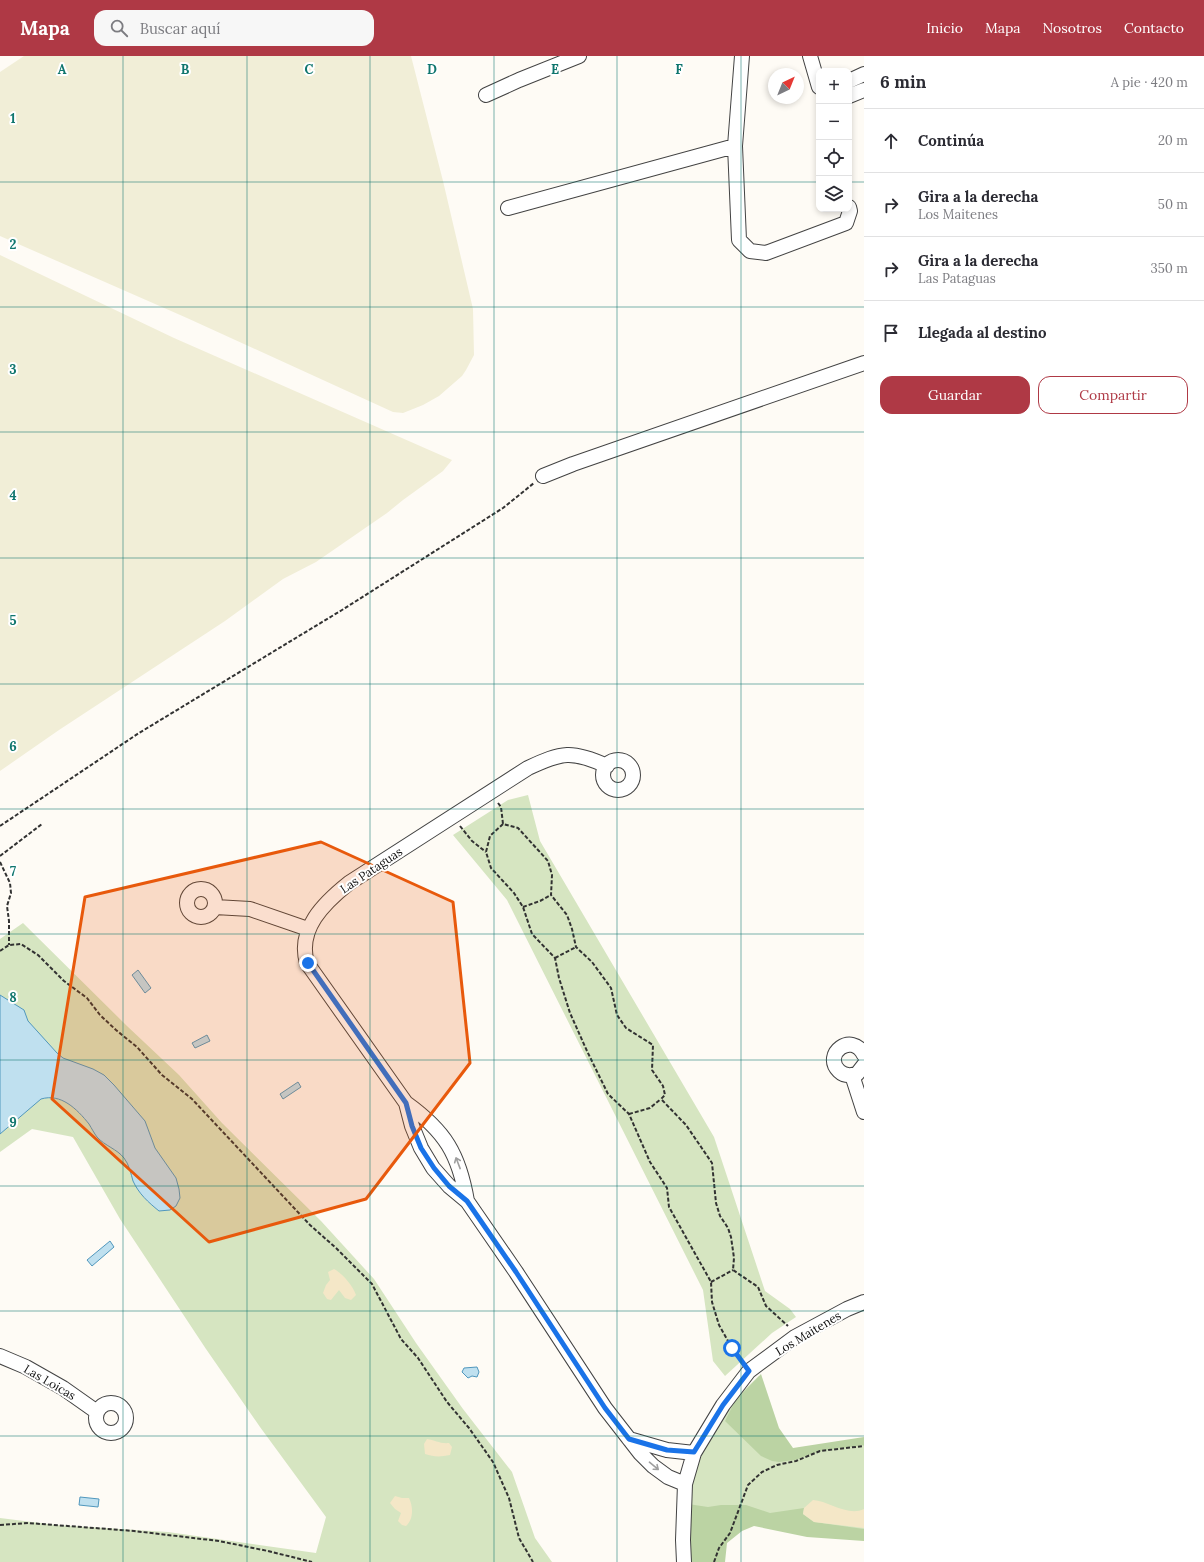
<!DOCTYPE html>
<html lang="es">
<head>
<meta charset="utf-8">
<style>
	body { margin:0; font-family:Lora,serif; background:#f7f7f7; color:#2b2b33 }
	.controls { position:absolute; right:12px; top:12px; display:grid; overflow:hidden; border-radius:8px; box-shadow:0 2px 6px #0003 }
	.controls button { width:36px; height:36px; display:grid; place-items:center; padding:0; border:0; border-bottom:1px solid #e1e1e2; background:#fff; color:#2b2b33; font:20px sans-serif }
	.compass { position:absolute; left:768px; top:12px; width:36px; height:36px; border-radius:50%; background:#fff; box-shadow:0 2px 6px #0003; rotate:43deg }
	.stop { position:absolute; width:12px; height:12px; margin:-9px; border:3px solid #1a73e8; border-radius:50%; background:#fff }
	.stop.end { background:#1a73e8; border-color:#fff; box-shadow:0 1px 4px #0008 }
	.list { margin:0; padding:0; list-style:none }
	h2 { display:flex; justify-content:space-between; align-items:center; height:52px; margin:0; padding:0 16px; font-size:17px }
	h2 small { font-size:13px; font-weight:400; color:#7c7c81 }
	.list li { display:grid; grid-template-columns:26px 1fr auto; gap:12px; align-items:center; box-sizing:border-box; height:64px; padding:0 16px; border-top:1px solid #e1e1e2 }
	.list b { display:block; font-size:15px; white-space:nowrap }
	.list p { margin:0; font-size:13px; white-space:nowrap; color:#7c7c81 }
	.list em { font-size:13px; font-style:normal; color:#7c7c81 }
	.actions { display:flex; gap:8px; padding:12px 16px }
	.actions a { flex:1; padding:9px 0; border:1px solid #af3945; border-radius:12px; text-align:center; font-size:14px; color:#af3945 }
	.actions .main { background:#af3945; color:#fff }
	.icon { flex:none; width:22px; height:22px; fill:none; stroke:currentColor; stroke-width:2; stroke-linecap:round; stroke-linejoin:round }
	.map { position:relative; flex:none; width:864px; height:1506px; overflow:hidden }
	header { display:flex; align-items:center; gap:24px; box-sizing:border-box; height:56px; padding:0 20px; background:#af3945; color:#fff }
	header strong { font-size:19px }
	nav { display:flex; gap:22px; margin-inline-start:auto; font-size:14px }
	.search { width:280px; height:36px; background:#f7f7f7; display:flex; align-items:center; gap:10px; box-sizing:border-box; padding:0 14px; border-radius:12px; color:#7c7c81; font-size:15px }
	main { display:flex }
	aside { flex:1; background:#fff }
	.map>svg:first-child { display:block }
</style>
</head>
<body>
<header>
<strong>Mapa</strong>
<div class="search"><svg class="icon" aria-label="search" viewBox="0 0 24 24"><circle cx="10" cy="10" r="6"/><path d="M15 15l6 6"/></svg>Buscar aquí</div>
<nav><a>Inicio</a><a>Mapa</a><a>Nosotros</a><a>Contacto</a></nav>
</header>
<main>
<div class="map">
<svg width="864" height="1506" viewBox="0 0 864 1506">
	<rect width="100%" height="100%" fill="#fefbf5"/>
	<!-- farmland -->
	<path fill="#f1eed7" d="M24,0H411L443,125L473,253L474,299L466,314L462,320L439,340L423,349L403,357L393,356L187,262L0,180V16Z
		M0,199L174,282L452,404L443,415L403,444L387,457L316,506L283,523L225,565L59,674L0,715Z"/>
	<!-- green -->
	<path fill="#d6e5c1" d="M528,739L540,785L714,1081L765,1235L790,1253L796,1261L772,1277L725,1320L713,1305L703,1234L507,844L453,779L508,744Z
		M23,867L127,970L179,1019L222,1067L321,1165L374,1223L416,1287L463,1353L512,1416L535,1482L552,1506H0V1462L56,1469L168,1476L316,1497L326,1461L260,1371L206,1293L120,1163L73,1081L32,1073L0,1096V883Z
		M759,1320L779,1374L791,1393L864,1382V1484L690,1449L696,1408L728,1349Z"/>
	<!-- forest -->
	<path fill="#bbd3a3" d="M761,1318L779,1372L793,1392L864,1381V1389L820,1395L795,1404L779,1406L772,1405L761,1400L725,1365L735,1345Z
		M688,1448L708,1451L721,1449H746L770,1457L804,1452L803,1458L814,1466L864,1473V1485L807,1481L754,1470L742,1475L727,1487L725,1506H688Z"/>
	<!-- sand -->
	<path fill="#f4e7c7" d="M334,1213C343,1218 353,1230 356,1239L351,1244L345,1242L339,1234L331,1244L327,1243L323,1237L326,1229L330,1224L328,1216Z
		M427,1383C435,1384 440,1388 449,1387L452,1391L450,1399C440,1401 434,1401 425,1398L424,1388Z
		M395,1440L402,1442H409C413,1450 414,1463 406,1470L402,1469L398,1465L401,1457L395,1453L390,1447Z
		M813,1444C829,1445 848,1461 864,1453V1472L814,1466L803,1458L804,1452Z"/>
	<!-- water -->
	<path fill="#bfe0ef" stroke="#5097bd" d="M138,914L151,932L145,937L132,919Z
		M0,939L24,954L28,965L57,997L63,1002L93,1013L104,1019L114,1029L145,1065L155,1092L176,1122L179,1133L180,1142L176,1150L170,1154L159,1155C148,1146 139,1138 133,1125C131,1118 129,1108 124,1102C117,1093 105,1090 97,1081C94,1077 92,1073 89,1068C77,1053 61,1037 41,1043L0,1078Z
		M207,979L210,985L195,992L192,987Z
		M298,1026L301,1031L283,1043L280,1038Z
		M110,1185L114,1191L92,1210L87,1204Z
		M477,1311L479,1316L477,1321L472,1320L468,1322L462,1316L464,1312Z
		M80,1441L99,1443L98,1451L79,1449Z"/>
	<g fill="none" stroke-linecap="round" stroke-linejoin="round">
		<defs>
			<path id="minor" d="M742,0L735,90L739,184L750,195L766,197L846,167L850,155L849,151
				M810,0L819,31
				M849,25L864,18
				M486,39L519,24L579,0
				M849,40L864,34
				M508,152L735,90
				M543,420L573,408L864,307
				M603 719a15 15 0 1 1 30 0a15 15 0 1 1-30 0Z
				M187 847a14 14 0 1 1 28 0a14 14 0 1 1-28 0Z
				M215,851L250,853L308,873
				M864,999C852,975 822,998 839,1015C844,1020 850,1020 857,1018L864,1009
				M852,1019L864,1056
				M406,1047L412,1070L421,1092L433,1112L449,1130L467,1145L516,1216L605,1352L640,1397L653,1410L668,1421L685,1428
				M467,1145C459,1098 445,1075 406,1047L307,907C297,873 324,847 349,827L528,712C562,696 572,694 607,710
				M0,1300L26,1311L63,1332L97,1356
				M96 1362a15 15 0 1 1 30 0a15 15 0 1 1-30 0Z
				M629,1383L667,1394L694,1397
				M684,1506L683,1484L685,1428L694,1397L723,1349L749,1315L795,1281L847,1253L864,1246"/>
		</defs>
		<!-- minor casing -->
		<use href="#minor" stroke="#434343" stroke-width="16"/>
		<!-- path -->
		<path stroke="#323232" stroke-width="2" stroke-dasharray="4 2" stroke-linecap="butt" d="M498,747L501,751L503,768L518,772L548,805L552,819L551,839L567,859L572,873L576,891L592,906L611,932L617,959L626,972L653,989L652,1014L663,1030L665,1039L661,1043L686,1069L712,1107L716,1147L720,1160L728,1172L731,1181L734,1202L733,1214L758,1231L766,1250L788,1270
			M503,768L490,780L486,796L491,812L514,837L523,851L532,878L555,902L559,922L570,957L587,995L608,1038L629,1058L650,1106L667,1132L669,1151L711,1226L712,1246L719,1269L732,1292L741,1304
			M0,770L139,677L342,554L503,452L534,427
			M460,770L472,785L486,796
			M0,800L42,768
			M0,806L10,827L11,837L7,850L9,865V889
			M523,851L540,845L551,839
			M0,895L9,889L21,888L38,899L64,925L87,942L100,959L116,974L137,991L162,1019L192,1043L310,1169L336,1192L372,1228L401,1283L418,1302L447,1346L469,1372L493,1406L509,1442L519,1482L533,1506
			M555,902L576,891
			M629,1058L650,1052L661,1043
			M711,1226L733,1214
			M0,1469L28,1467L134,1475L219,1485L268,1495L312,1506
			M714,1506L719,1492L730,1477L748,1429L762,1416L777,1409L796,1405L820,1395L864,1390"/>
		<!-- minor -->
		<use href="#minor" stroke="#fff" stroke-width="14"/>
	</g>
	<!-- one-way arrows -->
	<defs><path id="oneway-shaft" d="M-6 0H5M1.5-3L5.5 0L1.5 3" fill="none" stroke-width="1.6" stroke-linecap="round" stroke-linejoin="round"/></defs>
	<g stroke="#9f9f9f">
		<use href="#oneway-shaft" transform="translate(458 1107) rotate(-111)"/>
		<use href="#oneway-shaft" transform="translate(654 1410) rotate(40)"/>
	</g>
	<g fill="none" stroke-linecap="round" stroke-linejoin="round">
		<!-- route -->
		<path stroke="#1a73e8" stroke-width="5" d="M308,907L406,1047L412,1070L421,1092L434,1112L449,1130L467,1145L516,1216L605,1352L629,1383L667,1394L694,1396L723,1349L749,1315L732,1292"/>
	</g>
	<!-- marked area -->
	<path fill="#e8590c" fill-opacity="0.2" stroke="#e8590c" stroke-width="3" stroke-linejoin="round" d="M321,786L453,846L470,1007L366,1143L209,1186L52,1043L85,841Z"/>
	<!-- grid -->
	<path fill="none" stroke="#0f766e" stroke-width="1" stroke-opacity="0.55" d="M123,0V1506M247,0V1506M370,0V1506M494,0V1506M617,0V1506M741,0V1506M0,126H819M849,126H864M0,251H864M0,376H864M0,502H864M0,628H864M0,753H864M0,878H864M0,1004H864M0,1130H864M0,1255H864M0,1380H864"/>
	<g text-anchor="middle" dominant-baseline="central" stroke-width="4" stroke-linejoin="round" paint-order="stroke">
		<!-- street labels -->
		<g font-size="12" fill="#101010" stroke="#fff">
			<text transform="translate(371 814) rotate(-34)">Las Pataguas</text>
			<text transform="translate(808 1277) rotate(-31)">Los Maitenes</text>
			<text transform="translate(50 1326) rotate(30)">Las Loicas</text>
		</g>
	</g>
	<g font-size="13" text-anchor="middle" font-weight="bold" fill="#0f766e" stroke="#fff" stroke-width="4" stroke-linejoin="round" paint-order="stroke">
		<text x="62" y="18">A</text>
		<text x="185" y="18">B</text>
		<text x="309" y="18">C</text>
		<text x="432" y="18">D</text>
		<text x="555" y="18">E</text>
		<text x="679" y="18">F</text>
		<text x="13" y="67">1</text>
		<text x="13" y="193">2</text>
		<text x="13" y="318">3</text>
		<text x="13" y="444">4</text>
		<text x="13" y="569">5</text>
		<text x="13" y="695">6</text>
		<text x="13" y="820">7</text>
		<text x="13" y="946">8</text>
		<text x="13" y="1071">9</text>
	</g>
</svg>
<div class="controls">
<button>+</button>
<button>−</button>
<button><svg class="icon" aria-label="locate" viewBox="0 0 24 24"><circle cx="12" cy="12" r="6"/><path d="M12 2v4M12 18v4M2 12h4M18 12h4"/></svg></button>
<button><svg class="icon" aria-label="layers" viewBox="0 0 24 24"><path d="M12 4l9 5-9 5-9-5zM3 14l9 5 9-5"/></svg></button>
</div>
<svg class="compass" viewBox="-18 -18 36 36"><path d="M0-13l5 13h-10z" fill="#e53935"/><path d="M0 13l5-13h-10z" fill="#7c7c81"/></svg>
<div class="stop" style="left:732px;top:1292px"></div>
<div class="stop end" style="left:308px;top:907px"></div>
</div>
<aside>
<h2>6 min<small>A pie · 420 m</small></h2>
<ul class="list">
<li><svg class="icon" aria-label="ahead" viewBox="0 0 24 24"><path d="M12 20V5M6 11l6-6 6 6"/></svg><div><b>Continúa</b></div><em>20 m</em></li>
<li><svg class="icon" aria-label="right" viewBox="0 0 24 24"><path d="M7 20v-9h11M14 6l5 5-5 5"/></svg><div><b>Gira a la derecha</b><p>Los Maitenes</p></div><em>50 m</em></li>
<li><svg class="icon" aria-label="right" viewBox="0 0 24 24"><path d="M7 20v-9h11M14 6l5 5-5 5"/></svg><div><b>Gira a la derecha</b><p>Las Pataguas</p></div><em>350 m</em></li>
<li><svg class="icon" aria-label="arrive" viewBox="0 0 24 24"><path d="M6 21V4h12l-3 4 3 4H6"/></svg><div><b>Llegada al destino</b></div></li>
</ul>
<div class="actions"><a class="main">Guardar</a><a>Compartir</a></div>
</aside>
</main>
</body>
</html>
